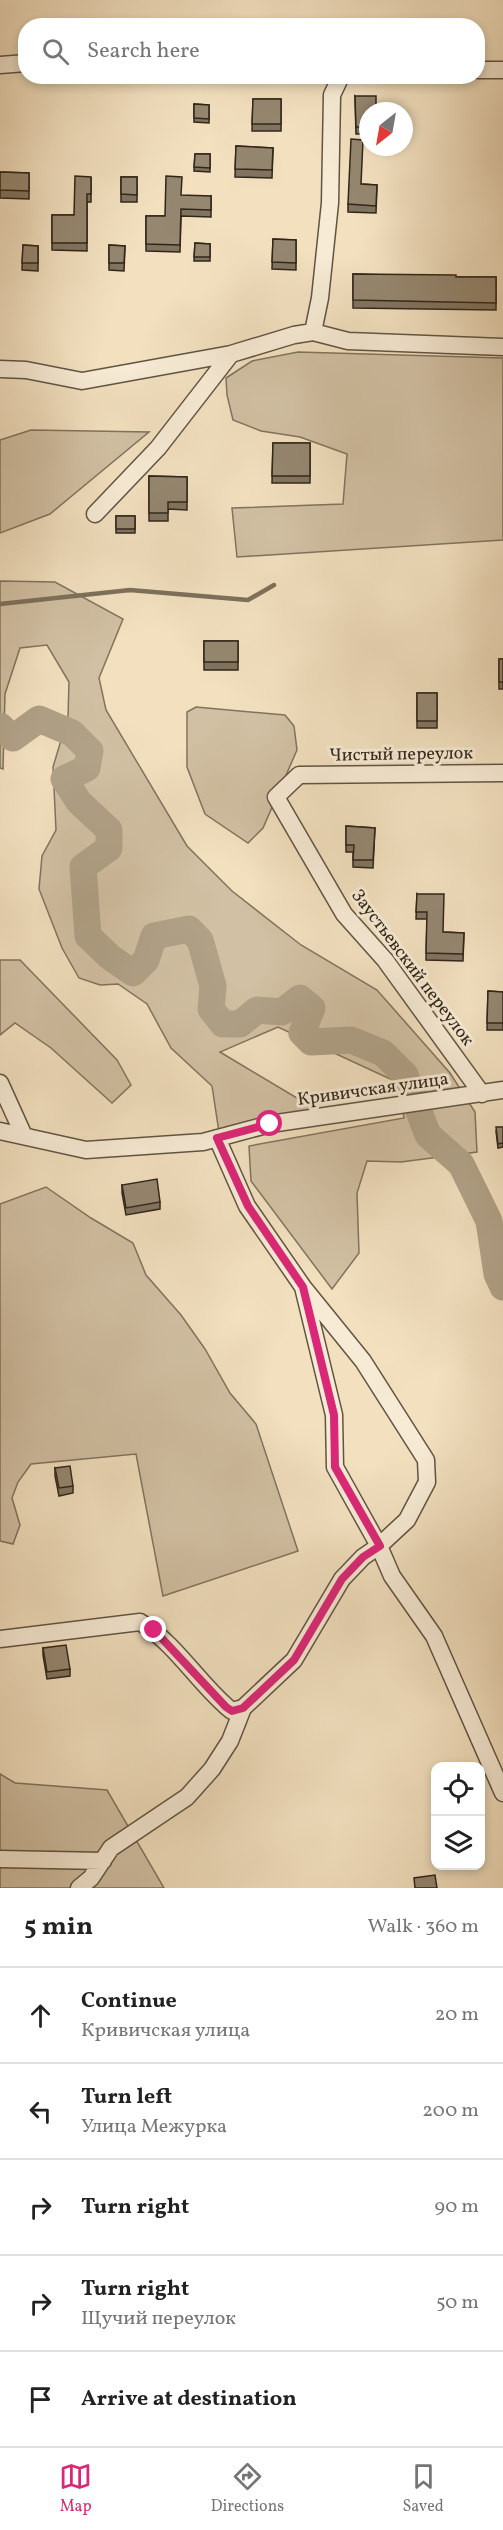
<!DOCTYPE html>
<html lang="en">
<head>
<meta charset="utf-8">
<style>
	body { margin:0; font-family:Vollkorn,serif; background:#f6f6f6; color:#222 }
	.controls { position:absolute; right:18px; bottom:18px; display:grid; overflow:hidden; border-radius:12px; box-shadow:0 3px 9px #0003 }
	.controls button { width:54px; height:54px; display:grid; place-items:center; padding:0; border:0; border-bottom:2px solid #e0e0e0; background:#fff; color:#222; font:30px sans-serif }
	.compass { position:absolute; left:359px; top:102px; width:54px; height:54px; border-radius:50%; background:#fff; box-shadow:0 3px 9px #0003; rotate:211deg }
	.stop { position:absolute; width:18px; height:18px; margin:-14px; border:4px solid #db2777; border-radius:50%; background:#fff }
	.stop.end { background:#db2777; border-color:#fff; box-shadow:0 2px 6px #0008 }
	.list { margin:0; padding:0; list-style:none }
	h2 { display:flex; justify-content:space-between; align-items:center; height:78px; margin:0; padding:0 24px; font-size:26px }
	h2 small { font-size:20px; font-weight:400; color:#767676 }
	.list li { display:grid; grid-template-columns:39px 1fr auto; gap:18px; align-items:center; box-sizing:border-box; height:96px; padding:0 24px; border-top:2px solid #e0e0e0 }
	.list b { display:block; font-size:22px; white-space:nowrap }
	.list p { margin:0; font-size:20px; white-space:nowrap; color:#767676 }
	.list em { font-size:20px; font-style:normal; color:#767676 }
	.icon { flex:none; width:33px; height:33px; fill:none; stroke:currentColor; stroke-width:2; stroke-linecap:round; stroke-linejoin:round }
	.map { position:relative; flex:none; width:503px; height:1888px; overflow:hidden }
	.search { position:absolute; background:#fff; box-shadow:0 3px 9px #0003; left:18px; right:18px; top:18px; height:66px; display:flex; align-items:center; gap:15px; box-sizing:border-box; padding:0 21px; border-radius:24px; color:#767676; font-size:22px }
	.sheet { height:558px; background:#fff }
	nav { display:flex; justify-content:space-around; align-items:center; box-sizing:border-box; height:84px; border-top:2px solid #e0e0e0; background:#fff; font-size:16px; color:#767676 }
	nav a { display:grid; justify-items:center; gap:3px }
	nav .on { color:#db2777 }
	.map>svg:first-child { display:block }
</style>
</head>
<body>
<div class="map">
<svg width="503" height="1888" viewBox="0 0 503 1888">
	<rect width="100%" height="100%" fill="#f2e0bf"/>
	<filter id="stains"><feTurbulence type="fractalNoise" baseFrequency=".00333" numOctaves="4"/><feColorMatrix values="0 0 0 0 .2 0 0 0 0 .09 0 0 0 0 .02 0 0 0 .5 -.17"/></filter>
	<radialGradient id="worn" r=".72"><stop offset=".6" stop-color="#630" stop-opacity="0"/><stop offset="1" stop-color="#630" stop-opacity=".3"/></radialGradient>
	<!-- green -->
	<path fill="#d1c0a3" stroke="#81735e" stroke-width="1.5" d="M298,352L503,358V540L237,557L232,508L343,504L347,454L300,437L261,431L233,420L227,395L226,378L252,361Z
		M31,430L149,432L50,514L0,533V440Z
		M0,581L55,582L123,619L99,678L106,710L187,846L232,891L301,945L377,990L450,1073L475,1112L477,1152L401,1162L367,1161L357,1193L359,1253L332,1289L251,1181L249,1146L404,1118L399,1083L278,1027L220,1052L317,1110L219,1132L212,1086L171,1048L147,1004L118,984L100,985L79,978L62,948L39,889L42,856L56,830L53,767L68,717L69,682L47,645L20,648L5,694L3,769L0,768Z
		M196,707L285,715L294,726L297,750L263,828L248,843L205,814L187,767V712Z
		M0,960H20L117,1060L131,1085L112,1103L51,1048L15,1023L0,1035Z
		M46,1187L91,1218L133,1243L146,1275L181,1315L205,1349L230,1393L256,1424L298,1551L163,1596L136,1454L31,1464L18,1482L12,1498L20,1525L13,1544L0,1541V1204Z
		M0,1774L15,1783L107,1790L164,1888H0Z"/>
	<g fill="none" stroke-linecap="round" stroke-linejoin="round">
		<!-- stream -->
		<path stroke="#7d705b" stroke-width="4.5" d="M0,604L130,590L248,600L274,585"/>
		<!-- river -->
		<path stroke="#b0a187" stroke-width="27" d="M0,726L13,738L39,719L72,733L90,751L87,768L64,779L79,802L109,830V848L83,867L88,936L110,957L133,973L146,960L154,936L189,929L200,940L213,986L211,1009L223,1024H240L257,1010L282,1012L300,998L312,1008L302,1033L311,1042L351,1040L383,1053L405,1075L428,1135L461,1164L489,1221L497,1274L503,1287"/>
		<defs>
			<path id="minor" d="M0,65L26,63
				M478,70H503
				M313,332L320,298L330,203L332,95L341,76
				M0,369L26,370L82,381L231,354L294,335L313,332L348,341L503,347
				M95,514L158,448L231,354
				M0,1083L24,1136
				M482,1094L385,960L344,914L276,797L299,775L503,773
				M0,1131L86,1150L203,1142L270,1124L503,1090
				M217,1138L247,1206L303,1287L334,1415L335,1467L379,1546L392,1576L434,1636L503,1793
				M0,1639L140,1622C175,1643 196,1680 227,1707L232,1711L243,1708
				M0,1859L103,1861
				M79,1888L91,1878L111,1848L187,1797L212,1769L230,1741L243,1708L294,1660L342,1579L363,1557L379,1546L407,1520L427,1482L426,1460L363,1361L303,1287"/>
		</defs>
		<!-- minor casing -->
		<use href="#minor" stroke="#615443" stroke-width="19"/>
		<!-- minor -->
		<use href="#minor" stroke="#f7ebd5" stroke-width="16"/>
	</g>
	<!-- wall -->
	<path fill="#807460" stroke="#31261a" stroke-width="1.5" d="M355,96L368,111V134H356Z
		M253,99H281V131H252Z
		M194,104L209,105V123L194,122Z
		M236,146L273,148L272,178L235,177Z
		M195,154H210V172L194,171Z
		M0,172L29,173V199L0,198Z
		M91,177V202H87V251L52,250V215H74Z
		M121,177H137V202H121Z
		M361,184L377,185L376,213L348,212V204Z
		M211,196V217L181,216L180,252L146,251V216H165Z
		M273,239L296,240V270L272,269Z
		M195,243L210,244V261H194Z
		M23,245L38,246V271L22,270Z
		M109,245L125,246L124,271L109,270Z
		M353,274L456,277H496V310L353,308Z
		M273,443H310V483H272Z
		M149,476L187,477V510L168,509V521H149Z
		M116,516H135V533H116Z
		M204,641H238V670H204Z
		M499,659H503V689H499Z
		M417,693H437V728H417Z
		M346,826L375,828L373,868L353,867V852H346Z
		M417,894L443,932L464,933L463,961L426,960L427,919H416Z
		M488,991L503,992V1030H487Z
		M503,1127V1147L498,1148L496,1131Z
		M122,1185L160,1202V1209L126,1215L122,1193Z
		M55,1468L73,1486V1493L59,1496L55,1476Z
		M43,1648L70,1669V1676L47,1679L43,1655Z"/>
	<!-- building -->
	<path fill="#958770" stroke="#31261a" stroke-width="1.5" d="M355,96H376V111H368V127H356Z
		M253,99H281V124H252Z
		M194,104L209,105V119L194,118Z
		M351,139L363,140L361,184L377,185L376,206L348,204Z
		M236,146L273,148L272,170L235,169Z
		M195,154H210V168L194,167Z
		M0,172L29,173V191L0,190Z
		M75,176L91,177V194H87V243H52V215H74Z
		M166,176L182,177L181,195L211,196V210L181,209L180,245L146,244V216H165Z
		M121,177H137V195L121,194Z
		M273,239L296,240V263L272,262Z
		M195,243L210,244V257H194Z
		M23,245L38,246V263H22Z
		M109,245L125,246L124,263H109Z
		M353,274L456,275V277H496V303L353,300Z
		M273,443H310V476H272Z
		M149,476L187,477V502H168V513H149Z
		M116,516H135V529H116Z
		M204,641H238V662H204Z
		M499,659H503V682H499Z
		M417,693H437V721H417Z
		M346,826L375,828L373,860H353L354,845H346Z
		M417,894H444L443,932L464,933L463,954L426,953L427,912H416Z
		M488,991L503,992V1023H487Z
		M496,1127H503V1143L498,1144Z
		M157,1179L160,1202L126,1208L122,1185Z
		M70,1466L73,1486L59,1488L55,1468Z
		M66,1645L70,1669L47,1672L43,1648Z
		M435,1875L437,1888H415L414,1878Z"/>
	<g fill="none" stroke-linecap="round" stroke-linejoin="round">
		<!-- route -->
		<path stroke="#db2777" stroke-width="8" d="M154,1630L226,1707L232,1711L243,1708L294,1660L342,1579L363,1557L380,1546L335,1467L334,1415L303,1287L248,1206L217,1138L270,1124"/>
	</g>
	<g text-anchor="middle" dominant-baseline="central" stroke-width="6" stroke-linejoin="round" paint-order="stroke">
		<!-- street labels -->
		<g font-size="18" fill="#31261a" stroke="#f7ebd5">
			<text transform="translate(401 755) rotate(-1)">Чистый переулок</text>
			<text transform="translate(412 968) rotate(53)">Заустьевский переулок</text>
			<text transform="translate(373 1090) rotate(-8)">Кривичская улица</text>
		</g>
	</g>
	<rect width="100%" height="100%" filter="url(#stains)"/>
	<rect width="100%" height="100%" fill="url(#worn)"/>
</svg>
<div class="controls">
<button><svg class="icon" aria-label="locate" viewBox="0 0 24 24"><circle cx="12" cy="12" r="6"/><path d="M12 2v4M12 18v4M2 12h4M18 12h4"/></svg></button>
<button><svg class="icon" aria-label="layers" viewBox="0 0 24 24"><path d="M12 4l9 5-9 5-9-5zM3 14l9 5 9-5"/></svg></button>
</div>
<svg class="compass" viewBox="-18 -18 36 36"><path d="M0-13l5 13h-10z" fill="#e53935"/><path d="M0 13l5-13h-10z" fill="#767676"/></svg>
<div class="stop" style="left:270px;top:1124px"></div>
<div class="stop end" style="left:154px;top:1630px"></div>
<div class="search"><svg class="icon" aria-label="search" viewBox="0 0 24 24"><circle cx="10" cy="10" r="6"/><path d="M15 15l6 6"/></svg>Search here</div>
</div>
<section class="sheet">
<h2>5 min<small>Walk · 360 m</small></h2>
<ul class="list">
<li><svg class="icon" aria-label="ahead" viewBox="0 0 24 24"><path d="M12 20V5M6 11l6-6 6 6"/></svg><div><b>Continue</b><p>Кривичская улица</p></div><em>20 m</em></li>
<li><svg class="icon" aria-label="left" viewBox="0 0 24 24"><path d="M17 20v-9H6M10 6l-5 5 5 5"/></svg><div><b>Turn left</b><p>Улица Межурка</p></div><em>200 m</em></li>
<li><svg class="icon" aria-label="right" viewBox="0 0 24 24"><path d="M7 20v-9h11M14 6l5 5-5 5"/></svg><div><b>Turn right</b></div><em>90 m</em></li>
<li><svg class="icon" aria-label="right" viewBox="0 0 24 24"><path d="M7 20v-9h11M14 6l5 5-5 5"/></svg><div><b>Turn right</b><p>Щучий переулок</p></div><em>50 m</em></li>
<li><svg class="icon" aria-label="arrive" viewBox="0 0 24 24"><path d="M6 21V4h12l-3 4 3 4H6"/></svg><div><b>Arrive at destination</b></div></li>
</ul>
</section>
<nav>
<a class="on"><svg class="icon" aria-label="map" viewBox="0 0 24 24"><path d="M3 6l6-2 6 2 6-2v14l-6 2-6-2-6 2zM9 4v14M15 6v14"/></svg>Map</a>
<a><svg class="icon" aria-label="directions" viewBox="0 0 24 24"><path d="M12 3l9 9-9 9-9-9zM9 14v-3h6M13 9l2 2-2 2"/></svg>Directions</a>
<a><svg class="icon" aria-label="saved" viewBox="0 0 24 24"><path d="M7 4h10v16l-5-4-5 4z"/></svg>Saved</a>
</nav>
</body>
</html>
